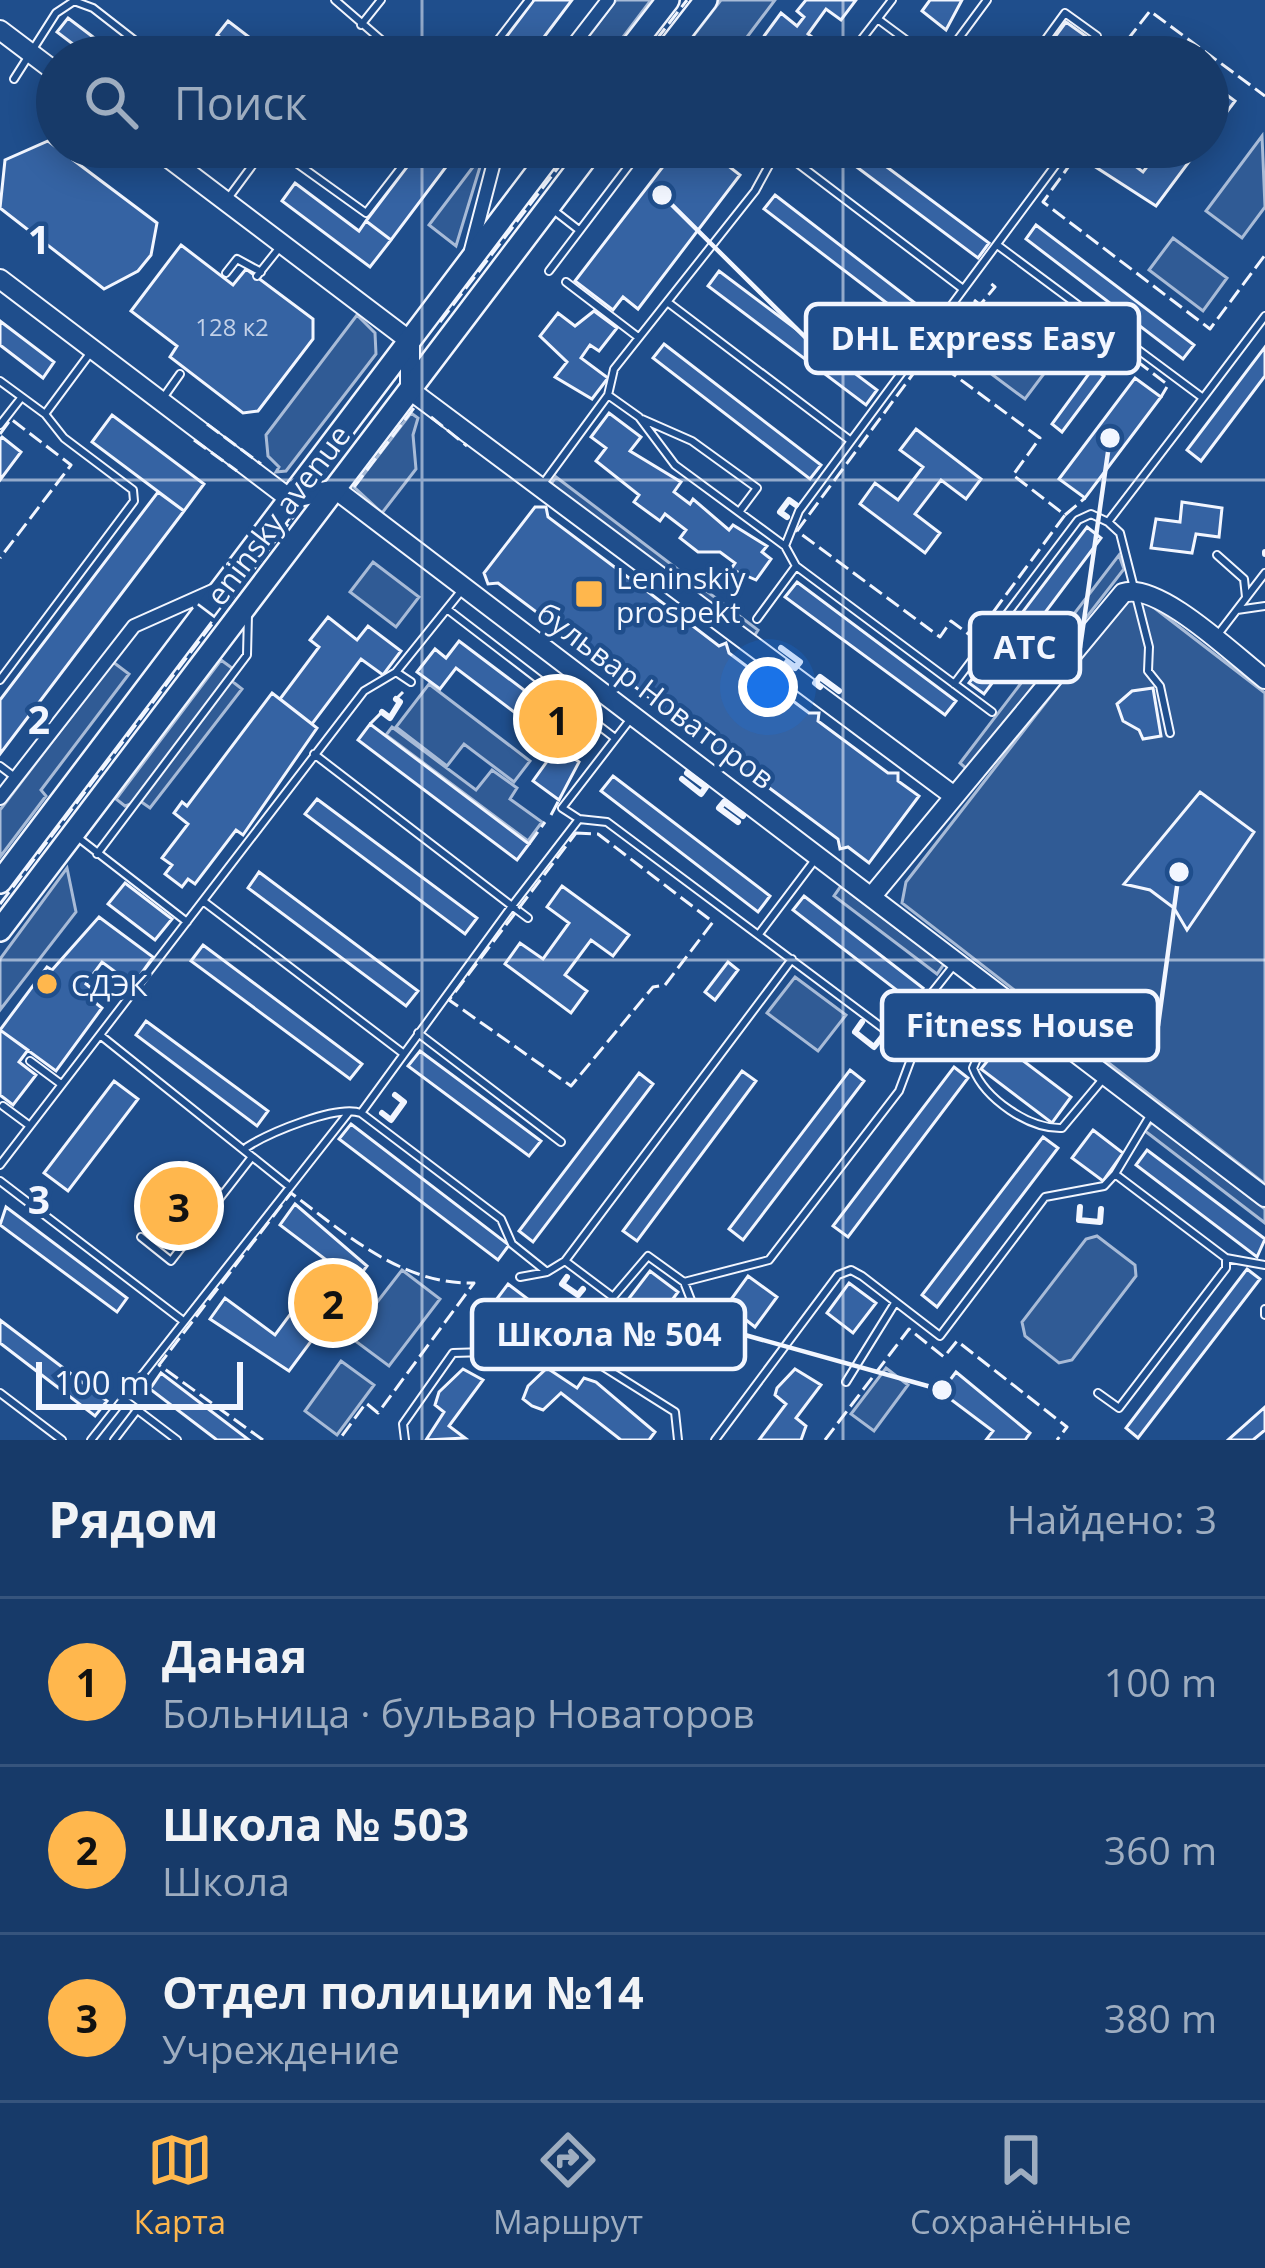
<!DOCTYPE html>
<html lang="ru">
<head>
<meta charset="utf-8">
<style>
	body { margin:0; font-family:"Open Sans",sans-serif; background:#244571; color:#f1f3f6 }
	.scale { position:absolute; left:36px; bottom:30px; width:207px; box-sizing:border-box; padding-left:12px; border:6px solid #f2f6ff; border-top:0; font-size:33px; line-height:42px; white-space:nowrap; color:#f2f6ff; -webkit-text-stroke:9px #1f4e8c; paint-order:stroke }
	.you { position:absolute; left:768px; top:687px; width:42px; height:42px; margin:-30px; border:9px solid #fff; border-radius:50%; background:#1a73e8; box-shadow:0 0 0 18px #1a73e833 }
	.badge { display:grid; place-items:center; width:78px; height:78px; border-radius:50%; background:#ffb74d; color:#111; font-size:39px; font-weight:700 }
	.pin { position:absolute; translate:-50% -50%; border:6px solid #fff; box-shadow:0 3px 12px #0006 }
	.list { margin:0; padding:0; list-style:none }
	h2 { display:flex; justify-content:space-between; align-items:center; height:156px; margin:0; padding:0 48px; font-size:51px }
	h2 small { font-size:39px; font-weight:400; color:#9eadc0 }
	.list li { display:grid; grid-template-columns:78px 1fr auto; gap:36px; align-items:center; box-sizing:border-box; height:168px; padding:0 48px; border-top:3px solid #36547d }
	.list b { display:block; font-size:45px; white-space:nowrap }
	.list p { margin:0; font-size:39px; white-space:nowrap; color:#9eadc0 }
	.list em { font-size:39px; font-style:normal; color:#9eadc0 }
	.icon { flex:none; width:66px; height:66px; fill:none; stroke:currentColor; stroke-width:2; stroke-linecap:round; stroke-linejoin:round }
	.map { position:relative; flex:none; width:1265px; height:1440px; overflow:hidden }
	.search { position:absolute; background:#173a69; box-shadow:0 6px 30px #0003; left:36px; right:36px; top:36px; height:132px; display:flex; align-items:center; gap:30px; box-sizing:border-box; padding:0 42px; border-radius:66px; color:#9eadc0; font-size:45px }
	.sheet { height:660px; background:#173a69 }
	nav { display:flex; justify-content:space-around; align-items:center; box-sizing:border-box; height:168px; border-top:3px solid #36547d; background:#173a69; font-size:33px; color:#9eadc0 }
	nav a { display:grid; justify-items:center; gap:6px }
	nav .on { color:#ffb74d }
	.map>svg:first-child { display:block }
</style>
</head>
<body>
<div class="map">
<svg width="1265" height="1440" viewBox="0 0 1265 1440">
	<rect width="100%" height="100%" fill="#1f4e8c"/>
	<!-- built -->
	<path fill="#305b95" stroke="#a8bbd7" stroke-width="3" d="M616,0H651L608,57H573Z
		M721,0H775L732,57H677Z
		M1262,136L1265,207L1242,238L1206,211Z
		M476,163L480,167L456,246L429,225Z
		M1173,238L1227,278L1203,311L1149,270Z
		M357,315L375,333L376,354L286,471L276,472L279,467L268,456L266,435Z
		M1016,330L1055,359L1025,399L986,370Z
		M411,413L418,418L413,435L416,469L382,513L354,487Z
		M556,477L758,630L753,638L551,484Z
		M1119,555L1124,569L968,770L960,763Z
		M373,562L419,597L396,627L350,592Z
		M1127,598L1148,603L1265,693V1184L902,903L906,882Z
		M221,660L232,668L233,682L242,689L150,808L140,801L125,806L116,799Z
		M113,662L129,674L41,790L46,796L0,857V810Z
		M429,684L530,761L514,782L464,744L447,766L396,727Z
		M392,727L476,790L492,770L517,788L510,799L542,822L528,841L386,735Z
		M67,868L76,912L0,1010V959Z
		M841,886L944,964L937,974L834,896Z
		M795,977L846,1015L818,1051L767,1013Z
		M1152,1122L1265,1209V1223L1145,1131Z
		M1097,1236L1135,1265L1136,1276L1072,1360L1059,1363L1025,1336L1022,1322L1086,1239Z
		M402,1270L440,1299L389,1366L350,1337Z
		M341,1361L374,1385L337,1435L305,1411Z
		M886,1368L908,1385L874,1431L851,1414Z"/>
	<!-- building -->
	<path fill="#3563a3" stroke="#f2f6ff" stroke-width="3" d="M534,0H572L529,57H491Z
		M806,0H856L841,20L826,9L808,34L839,57H777L759,43L781,13L797,26L804,17L797,11Z
		M930,0H962L946,30L922,11Z
		M68,18L101,43L120,57H90L57,32Z
		M228,21L275,57H246L233,47L217,35Z
		M1066,22L1087,37L1072,57H1040Z
		M1208,81L1235,101L1208,137Z
		M48,141L157,223L151,255L138,271L104,289L0,208L5,160Z
		M422,147H461L391,240L366,221Z
		M678,147H704L740,175L638,309L623,297L613,310L575,281Z
		M830,147H860L989,243L978,258Z
		M1083,147H1110L1143,172L1162,147H1200L1156,206L1077,155Z
		M295,183L359,231L366,221L391,240L370,267L282,201Z
		M775,195L933,317L922,330L764,209Z
		M1036,225L1194,345L1183,359L1026,239Z
		M181,245L233,285L246,269L313,319V339L258,411L243,413L170,357L177,346L131,311Z
		M719,271L877,390L866,405L708,286Z
		M594,311L617,328L599,351L590,345L581,358L608,378L592,399L555,377L567,362L540,336L558,313L575,326Z
		M0,321L54,362L43,378L0,345Z
		M664,344L821,465L810,479L653,358Z
		M1265,347V376L1201,461L1187,450Z
		M1093,368L1104,376L1062,432L1052,424Z
		M1135,378L1161,397L1085,498L1059,479Z
		M609,413L641,437L630,451L681,482L674,492L690,504L693,499L729,530L733,525L767,546L762,552L771,559L756,580L731,569L735,563L720,552H698L680,538L686,530L665,514L660,521L634,502L639,495L596,461L606,448L591,437Z
		M112,415L204,484L184,511L92,442Z
		M916,429L981,479L966,499L941,480L915,514L940,533L925,553L860,504L875,483L898,500L923,467L900,450Z
		M2,437L21,452L0,480V439Z
		M158,492L184,511L0,754V700Z
		M1182,502L1222,508L1219,537L1196,534L1192,553L1151,548L1156,519L1180,522Z
		M535,507H546L548,517L629,578H639V585L719,646L726,643L729,653L809,713H819L818,721L888,773H898V781L919,796L869,863L848,847L840,849L838,839L768,787L761,789L758,780L678,719L671,721L668,712L588,651L581,654L579,644L498,583L488,584L484,573Z
		M1087,527L1101,538L984,694L969,683Z
		M797,582L956,701L945,715L785,597Z
		M328,617L357,640L368,626L401,651L383,675L361,659L312,724L280,699L319,647L310,640Z
		M459,641L561,718L557,724L573,736L563,750L579,762L559,800L533,781L553,753L536,741L542,733L456,668L440,689L417,672L435,649L446,658Z
		M1153,688L1161,736L1143,739L1139,730L1123,721L1117,704L1132,691Z
		M272,693L317,728L243,835L236,830L195,884L188,879L182,887L165,874L172,865L162,858L188,824L174,813L182,802L187,806Z
		M370,724L529,844L517,860L358,740Z
		M613,776L770,896L758,912L601,791Z
		M1200,792L1254,832L1187,930L1174,908L1150,890L1124,884Z
		M317,799L477,918L465,934L305,814Z
		M259,872L418,991L406,1006L248,888Z
		M125,883L172,919L155,940L108,904Z
		M562,886L629,935L613,956L591,940L565,975L587,991L571,1013L505,964L520,943L543,959L569,923L547,907Z
		M804,896L923,988L912,1002L793,910Z
		M99,917L153,957L133,985L102,962L86,984L97,993L92,1000L102,1008L56,1071L0,1030L47,967L52,970Z
		M203,945L362,1064L350,1079L191,961Z
		M728,962L738,970L715,1000L705,992Z
		M146,1021L268,1111L257,1126L136,1035Z
		M0,1030L28,1050L19,1062L36,1075L13,1105L0,1095Z
		M1001,1044L1071,1097L1052,1123L981,1069Z
		M420,1051L541,1141L529,1156L408,1066Z
		M954,1067L968,1078L848,1237L833,1226Z
		M850,1070L864,1081L743,1240L729,1229Z
		M742,1071L756,1081L637,1241L623,1231Z
		M639,1073L653,1084L533,1242L519,1231Z
		M114,1081L138,1099L68,1191L44,1173Z
		M351,1124L509,1245L498,1260L339,1139Z
		M1093,1130L1123,1153L1103,1181L1072,1158Z
		M1043,1137L1058,1148L937,1307L922,1295Z
		M1147,1150L1265,1239L1257,1257L1136,1165Z
		M185,1177L205,1193L165,1245L149,1233Z
		M295,1204L367,1266L289,1371L210,1319L225,1298L275,1335L329,1262L280,1225Z
		M6,1207L127,1298L117,1312L0,1225Z
		M1247,1269L1260,1279L1138,1438L1126,1428Z
		M650,1271L678,1292L656,1322L627,1301Z
		M748,1276L777,1297L755,1327L727,1305Z
		M849,1283L876,1303L853,1333L827,1313Z
		M508,1284L537,1306L516,1334L487,1312Z
		M0,1320L107,1401L95,1416L0,1343Z
		M547,1368L577,1388L584,1378L596,1382L655,1432L649,1440H621L561,1393L543,1410L532,1406L523,1399L528,1386Z
		M463,1369L483,1380L449,1426L465,1438L426,1440L444,1412L435,1405L439,1392Z
		M795,1369L821,1385L796,1418L806,1426L801,1440H759L786,1404L775,1395L777,1388Z
		M956,1372L1030,1433L1025,1440H986L993,1431L941,1392Z
		M161,1373L249,1440H217L150,1389Z
		M1265,1407V1430L1253,1440H1228Z"/>
	<g fill="none" stroke-linecap="round" stroke-linejoin="round">
		<defs>
			<path id="lane" d="M335,0L401,57
				M879,20L929,57
				M361,25L381,0
				M485,57L529,0
				M848,57L892,0
				M945,57L987,0
				M1033,57L1065,13L1097,36L1081,57
				M14,79L56,13L74,1L93,8L156,57
				M274,147L366,213L417,147
				M776,147L963,289
				M229,197L266,147
				M552,209L579,230
				M549,271L643,147
				M226,273L237,259L261,272
				M257,276L280,247
				M566,282L638,337
				M670,304L851,441
				M0,381L45,414
				M608,395L639,417L675,465L785,546
				M163,398L180,374
				M1203,398L1265,316
				M642,419L692,441L757,488L739,512
				M0,425L21,398
				M542,485L608,395L614,369L755,191L779,147
				M1108,522L1120,533L1149,647L1148,671L1160,686L1170,733
				M1217,555L1244,579L1246,597
				M796,566L992,712
				M447,609L615,738
				M1237,610L1265,606
				M757,619L796,566L785,546L799,511L1060,159L1047,147
				M1216,637L1265,573
				M396,672L411,682
				M0,680L134,501L133,490L64,438L45,414L91,352
				M954,684L1078,520L1091,514L1108,522L1203,398L1000,247
				M314,754L512,906L579,819
				M0,766L16,778
				M76,836L187,922
				M97,854L247,655L248,614
				M203,901L404,1054L361,1113
				M759,934L814,861
				M1002,1001L973,1068C985,1099 1029,1129 1062,1128L1103,1079
				M418,1033L561,1142
				M100,1035L290,1187
				M896,1038L954,965
				M404,1054L512,906L528,918
				M30,1061L61,1084
				M3,1106L30,1126
				M247,1147C269,1133 337,1104 361,1113L501,1219L512,1244L547,1272L565,1261L792,959
				M0,1165L364,691L396,672L462,590
				M186,1166L221,1194
				M1115,1174L1151,1114
				M0,1181L182,1320
				M141,1237L171,1261L251,1158
				M1226,1258L1265,1265
				M565,1261L613,1297L575,1349
				M520,1277L547,1272
				M613,1297L648,1256L684,1282L769,1260L899,1091L911,1059L896,1038L607,822L579,819L562,808L629,721
				M603,1309L623,1312L661,1337L691,1300L684,1282
				M1265,1309V1315
				M846,1382L895,1303
				M0,1393L62,1440
				M123,1399L177,1440
				M91,1440L349,1112
				M114,1440L137,1410
				M405,1440L403,1424L453,1353L575,1349L675,1412L678,1440
				M715,1440L838,1275L851,1270L862,1276L940,1336L1045,1197L1104,1186L1115,1174L1226,1258V1268L1119,1408L1098,1393"/>
			<path id="street" d="M564,57L608,0
				M471,250L498,147
				M0,798L134,626L217,589"/>
			<path id="secondary" d="M0,30L57,73
				M154,147L410,341V390L954,796
				M0,279L290,499L335,489L1265,1197
				M872,896L1123,593C1158,581 1235,656 1265,679"/>
			<path id="primary" d="M624,57L668,0
				M662,57L706,0
				M0,882L556,147
				M0,930L594,147"/>
		</defs>
		<!-- lane casing -->
		<use href="#lane" stroke="#f2f6ff" stroke-width="10"/>
		<!-- street casing -->
		<use href="#street" stroke="#f2f6ff" stroke-width="16"/>
		<!-- secondary casing -->
		<use href="#secondary" stroke="#f2f6ff" stroke-width="22"/>
		<!-- primary casing -->
		<use href="#primary" stroke="#f2f6ff" stroke-width="26"/>
		<!-- lane -->
		<use href="#lane" stroke="#1f4e8c" stroke-width="6"/>
		<!-- street -->
		<use href="#street" stroke="#1f4e8c" stroke-width="12"/>
		<!-- secondary -->
		<use href="#secondary" stroke="#1f4e8c" stroke-width="18"/>
		<!-- primary -->
		<use href="#primary" stroke="#1f4e8c" stroke-width="21"/>
		<!-- fence -->
		<path stroke="#f2f6ff" stroke-width="3" stroke-dasharray="15 6" stroke-linecap="butt" d="M643,57L687,0
			M1114,57L1150,11L1265,96
			M1066,147L1077,155L1043,202L1210,329L1265,255
			M974,300L980,305L995,287L988,281
			M440,322L574,147
			M927,355L1040,438L1013,475L1065,515L974,638L951,621L940,637L797,531Z
			M1093,368L1112,342L1168,385L1161,397
			M431,417L467,446
			M207,424L261,464
			M0,434L11,419L71,465L0,558
			M194,440L237,471
			M354,487L414,408
			M1065,515L1085,498
			M396,699L403,692
			M370,724L382,712
			M551,815L559,800
			M576,833L598,834L713,922L665,985L653,987L571,1086L449,1000Z
			M529,844L545,822
			M0,904L294,516
			M263,1440L159,1365L291,1193C346,1234 402,1285 474,1283L378,1413L366,1403L339,1440
			M825,1440L909,1329L944,1357L957,1341L1067,1427L1057,1440"/>
		<!-- wall -->
		<path stroke="#f2f6ff" stroke-width="6" d="M787,517L780,512L789,500L796,505
			M1265,552V554
			M781,648L800,662L795,668L787,662
			M820,687L815,683L820,677L839,691
			M382,712L390,718L400,702L396,699
			M682,779L701,794L706,787L687,773
			M738,822L719,808L724,802L743,816
			M862,1022L855,1032L874,1047L882,1037
			M382,1113L391,1120L404,1102L395,1095
			M1080,1207L1079,1220L1100,1222L1101,1209
			M567,1277L562,1284L578,1295L583,1289"/>
	</g>
	<!-- grid -->
	<path fill="none" stroke="#f2f6ff" stroke-width="3" stroke-opacity="0.55" d="M422,0V57M843,0V57M422,147V1440M843,147V1440M0,480H1265M0,960H1265"/>
	<!-- markers -->
	<g fill="#ffb74d" stroke="#1f4e8c" stroke-width="4.5">
		<rect x="574" y="579" width="30" height="30" rx="6"/>
		<circle cx="47" cy="984" r="12"/>
	</g>
	<g text-anchor="middle" dominant-baseline="central" stroke-width="9" stroke-linejoin="round" paint-order="stroke">
		<!-- number labels -->
		<g font-size="24" fill="#c3d1e8">
			<text x="232" y="326">128 к2</text>
		</g>
		<!-- street labels -->
		<g font-size="30" fill="#f2f6ff" stroke="#1f4e8c">
			<text transform="translate(273 521) rotate(-53)">Leninsky avenue</text>
			<text transform="translate(656 695) rotate(37)">бульвар Новаторов</text>
		</g>
		<!-- poi labels -->
		<g font-size="30" fill="#f2f6ff" stroke="#1f4e8c" text-anchor="start">
			<text x="616" y="577">Leninskiy<tspan x="616" dy="34">prospekt</tspan></text>
			<text x="71" y="984">СДЭК</text>
		</g>
	</g>
	<g font-size="39" text-anchor="middle" font-weight="bold" fill="#f2f6ff" stroke="#1f4e8c" stroke-width="9" stroke-linejoin="round" paint-order="stroke">
		<text x="39" y="254">1</text>
		<text x="39" y="734">2</text>
		<text x="39" y="1214">3</text>
	</g>
	<!-- callouts -->
	<path fill="none" stroke="#f2f6ff" stroke-width="4.5" d="M662 195L806 338M1110 438L1080 648M1179 872L1158 1026M942 1390L745 1335"/>
	<g fill="#f2f6ff" stroke="#1f4e8c" stroke-width="4.5">
		<circle cx="662" cy="195" r="12"/>
		<circle cx="1110" cy="438" r="12"/>
		<circle cx="1179" cy="872" r="12"/>
		<circle cx="942" cy="1390" r="12"/>
	</g>
	<g fill="#1f4e8c" stroke="#f2f6ff" stroke-width="4.5">
		<rect x="806" y="304" width="333" height="69" rx="12"/>
		<rect x="970" y="613" width="110" height="69" rx="12"/>
		<rect x="882" y="991" width="276" height="69" rx="12"/>
		<rect x="472" y="1300" width="273" height="69" rx="12"/>
	</g>
	<g font-size="33" text-anchor="middle" font-weight="bold" fill="#f2f6ff">
		<text x="973" y="350">DHL Express Easy</text>
		<text x="1025" y="659">АТС</text>
		<text x="1020" y="1037">Fitness House</text>
		<text x="609" y="1346">Школа № 504</text>
	</g>
</svg>
<div class="scale">100 m</div>
<div class="you"></div>
<div class="pin badge" style="left:558px;top:719px">1</div>
<div class="pin badge" style="left:333px;top:1303px">2</div>
<div class="pin badge" style="left:179px;top:1206px">3</div>
<div class="search"><svg class="icon" aria-label="search" viewBox="0 0 24 24"><circle cx="10" cy="10" r="6"/><path d="M15 15l6 6"/></svg>Поиск</div>
</div>
<section class="sheet">
<h2>Рядом<small>Найдено: 3</small></h2>
<ul class="list">
<li><span class="badge">1</span><div><b>Даная</b><p>Больница · бульвар Новаторов</p></div><em>100 m</em></li>
<li><span class="badge">2</span><div><b>Школа № 503</b><p>Школа</p></div><em>360 m</em></li>
<li><span class="badge">3</span><div><b>Отдел полиции №14</b><p>Учреждение</p></div><em>380 m</em></li>
</ul>
</section>
<nav>
<a class="on"><svg class="icon" aria-label="map" viewBox="0 0 24 24"><path d="M3 6l6-2 6 2 6-2v14l-6 2-6-2-6 2zM9 4v14M15 6v14"/></svg>Карта</a>
<a><svg class="icon" aria-label="directions" viewBox="0 0 24 24"><path d="M12 3l9 9-9 9-9-9zM9 14v-3h6M13 9l2 2-2 2"/></svg>Маршрут</a>
<a><svg class="icon" aria-label="saved" viewBox="0 0 24 24"><path d="M7 4h10v16l-5-4-5 4z"/></svg>Сохранённые</a>
</nav>
</body>
</html>
